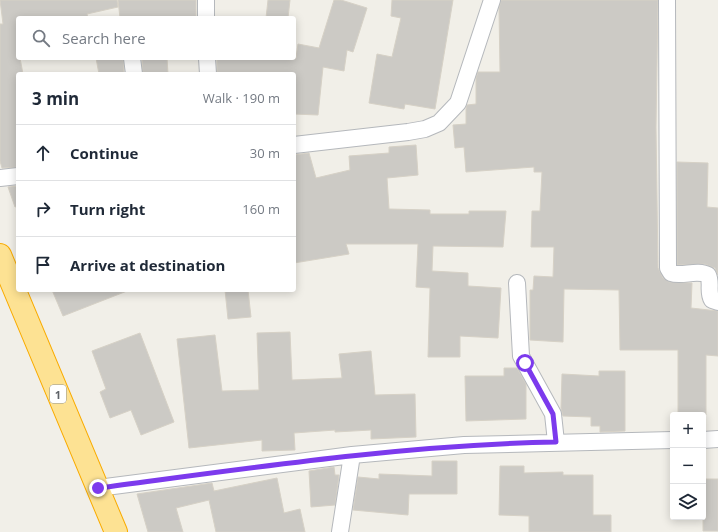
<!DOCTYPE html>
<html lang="en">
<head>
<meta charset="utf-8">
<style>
	body { margin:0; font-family:"Open Sans",sans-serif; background:#f2f2f3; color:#1f2937 }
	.controls { position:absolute; right:12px; bottom:12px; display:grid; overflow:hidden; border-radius:4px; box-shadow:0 2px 10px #0003 }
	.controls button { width:36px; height:36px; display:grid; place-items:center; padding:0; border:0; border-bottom:1px solid #e0e1e3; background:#fff; color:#1f2937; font:20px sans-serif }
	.stop { position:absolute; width:12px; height:12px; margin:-9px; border:3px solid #7c3aed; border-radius:50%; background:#fff }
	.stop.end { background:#7c3aed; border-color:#fff; box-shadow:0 1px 4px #0008 }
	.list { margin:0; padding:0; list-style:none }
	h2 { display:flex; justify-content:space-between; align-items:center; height:52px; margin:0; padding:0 16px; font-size:17px }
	h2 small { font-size:13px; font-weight:400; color:#747a83 }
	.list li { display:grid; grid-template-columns:26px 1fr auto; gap:12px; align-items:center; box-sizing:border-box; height:56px; padding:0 16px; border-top:1px solid #e0e1e3 }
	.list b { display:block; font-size:15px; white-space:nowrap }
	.list em { font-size:13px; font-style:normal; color:#747a83 }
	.icon { flex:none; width:22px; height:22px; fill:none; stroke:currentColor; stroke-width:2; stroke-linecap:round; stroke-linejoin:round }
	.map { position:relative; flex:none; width:718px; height:532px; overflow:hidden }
	.search { position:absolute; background:#fff; box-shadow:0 2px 10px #0003; left:16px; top:16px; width:280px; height:44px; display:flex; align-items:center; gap:10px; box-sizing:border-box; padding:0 14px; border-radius:4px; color:#747a83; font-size:15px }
	.panel { position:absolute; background:#fff; box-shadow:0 2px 10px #0003; left:16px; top:72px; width:280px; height:220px; border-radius:4px }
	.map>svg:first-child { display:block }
</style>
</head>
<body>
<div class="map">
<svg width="718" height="532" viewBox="0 0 718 532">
	<rect width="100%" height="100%" fill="#f1efe8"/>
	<!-- building -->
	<path fill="#cccac5" stroke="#d6d1c6" d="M0,0H117L118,7L87,14L88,18H18V58H20L23,74H18V167L2,168L0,161V24H3Z
		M118,0H196V18H120Z
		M268,0H290L288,18H266Z
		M334,0H341L367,8L353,52L347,50L344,71L323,67L318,115L294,114V74H217V58H296L298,44L319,48Z
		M392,0H453L435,109L405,104L404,109L369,103L377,54L392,57L401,18L391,16Z
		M501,0H658L656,127L658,268L663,278L669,282L692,283L691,308L718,311V356L706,355V415H678V350H620L619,290L564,289L563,342L530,340V290H533L534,276L553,277L554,247H531L532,211H540L542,172H534V167L466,172L464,147L455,148L453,125L466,124V109L467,105L476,104V78L478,72H500L499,8Z
		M96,58H123L124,74H99Z
		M142,58H167L168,74H143Z
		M416,145L418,175L387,178L389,209L430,210V214H469V211H506L503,247L433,246L432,271L468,273V286L501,288L498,338L460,336V357H428L430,288L416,287L418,244H346L349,254L294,263V155L309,153L316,178L350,170L349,156L389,153V147Z
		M677,162L708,163L707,207L718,208V275L715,268L705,264L677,265Z
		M18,186V206L15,207L8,187Z
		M52,290H127V291L63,316Z
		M225,290H248L251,317L228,319Z
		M290,332L292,380L342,378L339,354L371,351L375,395L415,394L416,437L371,439V430L335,432V430L294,433L295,450L262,451V440L189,448L177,339L215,335L222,391L259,390L257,333Z
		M140,333L174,422L141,435L131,410L110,418L100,392L106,389L92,351Z
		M504,368H517L526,384V419L466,421L465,376H504Z
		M599,371H625V431L600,432V426H591V417L563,416L561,408L562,374L599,376Z
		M432,461H457V494H409L408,515L353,510L358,477L379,479V474L432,476Z
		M500,466H524V473L563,472V475H593V515H611V532H529V516L499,515Z
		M334,467L335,475H339L335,505L311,507L309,471Z
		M277,478L284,513L300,509L305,532H216L209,500L176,508L183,532H148L137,494L212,483L214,491Z
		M703,479H718V531H703Z"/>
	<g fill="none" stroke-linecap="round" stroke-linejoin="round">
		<defs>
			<path id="street" d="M206,0V18
				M667,0L668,268L671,273C682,277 697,269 708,275C712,283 707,292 712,300L718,302
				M132,58L134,74
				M207,58L208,74
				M294,145L408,132L425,129L439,123L458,103L492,0
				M0,178L18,176
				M517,283L521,356L553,414L556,442
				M703,440L718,439
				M98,488L352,455L464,445L673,440
				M340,532L352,455"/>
			<path id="highway" d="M0,255L116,532"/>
		</defs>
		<!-- street casing -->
		<use href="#street" stroke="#b5b8bc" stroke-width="18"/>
		<!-- highway casing -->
		<use href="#highway" stroke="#f9ab00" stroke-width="24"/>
		<!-- street -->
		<use href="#street" stroke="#fff" stroke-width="16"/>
		<!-- highway -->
		<use href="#highway" stroke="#fde293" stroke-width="22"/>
	</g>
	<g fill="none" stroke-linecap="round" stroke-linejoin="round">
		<!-- route -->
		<path stroke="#7c3aed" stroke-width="5" d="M98,488C250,468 402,445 556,442L553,414L525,363"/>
	</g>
	<g text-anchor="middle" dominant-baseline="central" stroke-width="3" stroke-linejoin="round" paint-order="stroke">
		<!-- shield labels -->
		<rect fill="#fff" stroke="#8f9295" stroke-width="1" x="50" y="385" width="16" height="18" rx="3"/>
		<g font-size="11" font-weight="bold" fill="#5f6368">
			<text x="58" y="394">1</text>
		</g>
	</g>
</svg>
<div class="controls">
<button>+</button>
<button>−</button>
<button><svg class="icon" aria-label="layers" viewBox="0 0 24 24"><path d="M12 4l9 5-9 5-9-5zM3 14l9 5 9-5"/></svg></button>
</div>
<div class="stop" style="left:525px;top:363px"></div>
<div class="stop end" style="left:98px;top:488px"></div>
<div class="search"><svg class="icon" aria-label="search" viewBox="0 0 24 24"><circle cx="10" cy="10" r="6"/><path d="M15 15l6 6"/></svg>Search here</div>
<section class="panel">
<h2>3 min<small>Walk · 190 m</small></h2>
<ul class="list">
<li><svg class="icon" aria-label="ahead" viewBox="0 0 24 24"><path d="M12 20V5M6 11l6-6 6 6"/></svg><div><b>Continue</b></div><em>30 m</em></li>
<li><svg class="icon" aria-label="right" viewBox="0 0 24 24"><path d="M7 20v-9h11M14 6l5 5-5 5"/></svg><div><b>Turn right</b></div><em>160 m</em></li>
<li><svg class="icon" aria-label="arrive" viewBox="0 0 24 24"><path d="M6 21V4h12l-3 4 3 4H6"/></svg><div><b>Arrive at destination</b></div></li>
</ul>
</section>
</div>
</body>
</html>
